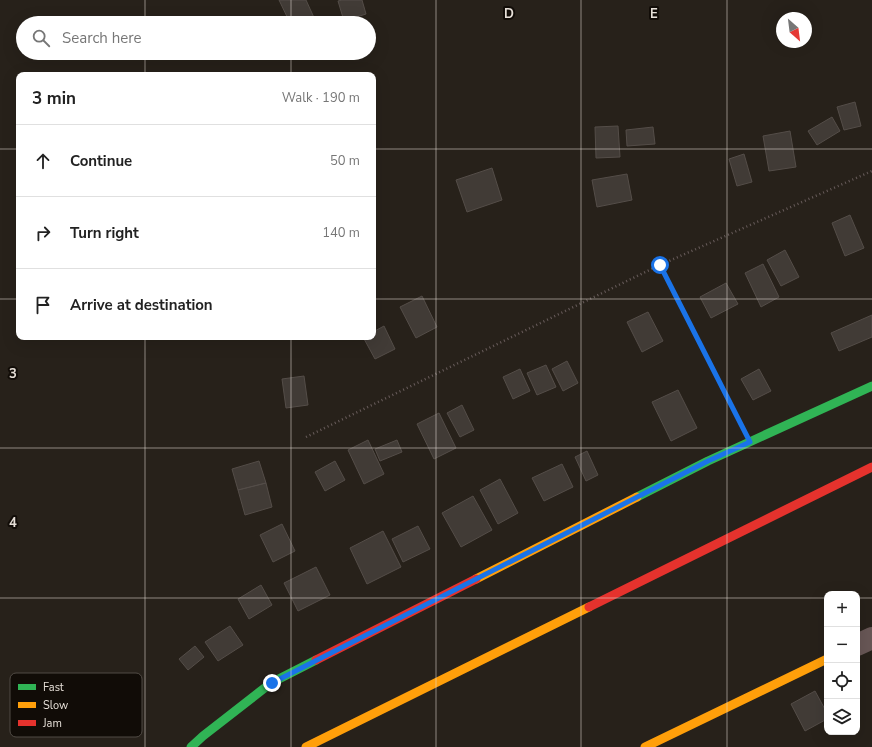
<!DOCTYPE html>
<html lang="en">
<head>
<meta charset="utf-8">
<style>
	body { margin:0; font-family:"Nunito Sans",sans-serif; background:#f2f2f2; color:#222 }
	.controls { position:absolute; right:12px; bottom:12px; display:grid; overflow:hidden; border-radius:8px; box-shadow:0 4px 16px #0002 }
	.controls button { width:36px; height:36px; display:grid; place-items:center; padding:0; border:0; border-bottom:1px solid #e0e0e0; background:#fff; color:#222; font:20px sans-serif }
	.compass { position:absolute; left:776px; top:12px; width:36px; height:36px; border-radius:50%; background:#fff; box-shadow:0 4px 16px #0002; rotate:152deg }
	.stop { position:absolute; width:12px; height:12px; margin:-9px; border:3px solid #1a73e8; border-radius:50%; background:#fff }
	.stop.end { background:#1a73e8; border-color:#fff; box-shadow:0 1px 4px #0008 }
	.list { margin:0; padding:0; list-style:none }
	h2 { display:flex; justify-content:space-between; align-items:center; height:52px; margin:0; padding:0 16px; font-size:17px }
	h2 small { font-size:13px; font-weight:400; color:#767676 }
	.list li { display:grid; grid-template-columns:26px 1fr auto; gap:12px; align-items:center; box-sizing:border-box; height:72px; padding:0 16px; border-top:1px solid #e0e0e0 }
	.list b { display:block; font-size:15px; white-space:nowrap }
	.list em { font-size:13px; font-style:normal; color:#767676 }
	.icon { flex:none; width:22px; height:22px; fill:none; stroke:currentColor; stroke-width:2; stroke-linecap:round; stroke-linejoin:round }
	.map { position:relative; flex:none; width:872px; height:747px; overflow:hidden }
	.search { position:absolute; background:#fff; box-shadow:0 4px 16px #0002; left:16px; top:16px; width:360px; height:44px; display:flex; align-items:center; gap:10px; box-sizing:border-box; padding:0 14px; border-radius:22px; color:#767676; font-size:15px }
	.panel { position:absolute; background:#fff; box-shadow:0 4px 16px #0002; left:16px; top:72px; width:360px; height:268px; border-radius:8px }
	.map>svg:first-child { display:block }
</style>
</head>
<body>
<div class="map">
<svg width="872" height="747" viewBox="0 0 872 747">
	<rect width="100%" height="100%" fill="#27211a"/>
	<!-- building -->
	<path fill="#413b36" stroke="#544d48" d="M279,0H306L316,22L313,23H290Z
		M342,0H362L366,14L344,21L338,1Z
		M855,102L861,126L844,130L837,107Z
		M832,117L840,131L817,145L808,131Z
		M618,126L620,157L596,158L595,127Z
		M653,127L655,144L627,146L626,130Z
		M790,131L796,167L769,171L763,136Z
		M744,154L752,182L737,186L729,159Z
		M492,168L502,200L467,212L456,180Z
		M627,174L632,200L597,207L592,180Z
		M850,215L864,248L845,256L832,223Z
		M785,250L799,277L781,286L767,260Z
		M763,264L779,297L761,307L745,273Z
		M726,283L738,304L711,318L700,297Z
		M422,296L437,327L416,338L400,307Z
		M648,312L663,341L642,352L627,322Z
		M872,315V337L839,351L831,333Z
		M384,326L395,349L375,359L363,337H373V332Z
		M567,361L578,383L563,391L552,369Z
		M546,365L556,387L537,395L527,373Z
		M520,369L530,391L513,399L503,377Z
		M759,369L771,391L753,400L741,379Z
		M304,376L308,405L286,408L282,379Z
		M678,390L697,428L671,441L652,402Z
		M462,405L474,430L460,437L447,413Z
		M439,413L456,448L434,459L417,424Z
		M368,440L384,474L364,484L348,450Z
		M397,440L402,452L380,461L375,449Z
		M587,451L598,475L586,481L575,457Z
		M259,461L266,483L238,490L232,469Z
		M335,461L345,480L325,491L315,472Z
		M562,464L573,487L544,501L532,478Z
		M500,479L518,513L498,524L480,490Z
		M266,483L272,507L245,515L238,490Z
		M473,496L492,530L461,547L442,513Z
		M282,524L295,551L273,562L260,535Z
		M418,526L430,549L403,562L392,539Z
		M383,531L401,567L367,584L350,548Z
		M316,567L330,595L298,611L284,583Z
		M261,585L272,605L249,619L238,599Z
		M230,626L243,645L218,661L205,642Z
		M195,646L204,657L188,670L179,659Z
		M815,691L827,713V719L805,731L791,704Z"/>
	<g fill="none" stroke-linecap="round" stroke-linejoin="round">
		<!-- path -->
		<path stroke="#685c5b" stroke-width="2.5" stroke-dasharray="1 3" stroke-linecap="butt" d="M660,265L739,420
			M306,437L660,265L872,171"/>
		<!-- street -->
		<path stroke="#685756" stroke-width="22" d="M857,645L872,638"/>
		<!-- fast -->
		<path stroke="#30b455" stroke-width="9" d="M637,497L708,461L872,386
			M191,747L203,736L271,683L316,660"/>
		<!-- slow -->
		<path stroke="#ff9f0a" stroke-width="9" d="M476,579L637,497
			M306,747L589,607
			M645,747L827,659"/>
		<!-- jam -->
		<path stroke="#e5322d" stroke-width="9" d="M589,607L872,467
			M316,660L476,579"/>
	</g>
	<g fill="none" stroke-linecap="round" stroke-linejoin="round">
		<!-- route -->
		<path stroke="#1a73e8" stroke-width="5" d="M272,683L708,461L750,442L660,265"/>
	</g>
	<!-- grid -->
	<path fill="none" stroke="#e6dfd7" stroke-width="1" stroke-opacity="0.55" d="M145,0V23M291,0V23M436,0V747M581,0V747M727,0V747M145,53V75M291,53V75M0,149H19M373,149H872M0,299H19M373,299H872M145,337V747M291,337V747M0,448H872M0,598H827M857,598H872"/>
	<!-- legend -->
	<rect x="10" y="673" width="132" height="64" rx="6" fill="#110c07" stroke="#514b45" stroke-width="1"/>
	<rect x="18" y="684" width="18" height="6" fill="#30b455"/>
	<rect x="18" y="702" width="18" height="6" fill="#ff9f0a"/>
	<rect x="18" y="720" width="18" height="6" fill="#e5322d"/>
	<g font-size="11" fill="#e6dfd7">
		<text x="43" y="691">Fast</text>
		<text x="43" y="709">Slow</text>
		<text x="43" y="727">Jam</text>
	</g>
	<g font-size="13" text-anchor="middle" font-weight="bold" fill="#e6dfd7" stroke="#110c07" stroke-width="4" stroke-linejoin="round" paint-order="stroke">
		<text x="509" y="18">D</text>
		<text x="654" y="18">E</text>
		<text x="13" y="378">3</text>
		<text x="13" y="527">4</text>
	</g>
</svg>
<div class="controls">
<button>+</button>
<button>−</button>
<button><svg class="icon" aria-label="locate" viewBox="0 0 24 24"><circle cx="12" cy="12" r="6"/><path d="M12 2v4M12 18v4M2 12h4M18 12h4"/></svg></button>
<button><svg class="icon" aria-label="layers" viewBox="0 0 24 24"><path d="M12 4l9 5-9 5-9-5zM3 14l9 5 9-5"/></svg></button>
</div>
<svg class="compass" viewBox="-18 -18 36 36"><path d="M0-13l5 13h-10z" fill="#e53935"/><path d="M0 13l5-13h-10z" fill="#767676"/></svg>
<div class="stop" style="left:660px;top:265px"></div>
<div class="stop end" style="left:272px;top:683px"></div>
<div class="search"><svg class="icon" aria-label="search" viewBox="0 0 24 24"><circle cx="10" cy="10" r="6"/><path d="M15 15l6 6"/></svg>Search here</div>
<section class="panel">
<h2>3 min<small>Walk · 190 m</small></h2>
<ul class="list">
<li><svg class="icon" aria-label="ahead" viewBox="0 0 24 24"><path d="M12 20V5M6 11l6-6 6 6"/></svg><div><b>Continue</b></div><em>50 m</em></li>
<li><svg class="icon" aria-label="right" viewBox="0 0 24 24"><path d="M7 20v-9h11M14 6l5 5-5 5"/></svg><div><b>Turn right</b></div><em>140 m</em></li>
<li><svg class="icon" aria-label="arrive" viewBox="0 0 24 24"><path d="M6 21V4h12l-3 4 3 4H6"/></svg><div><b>Arrive at destination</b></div></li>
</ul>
</section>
</div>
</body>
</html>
